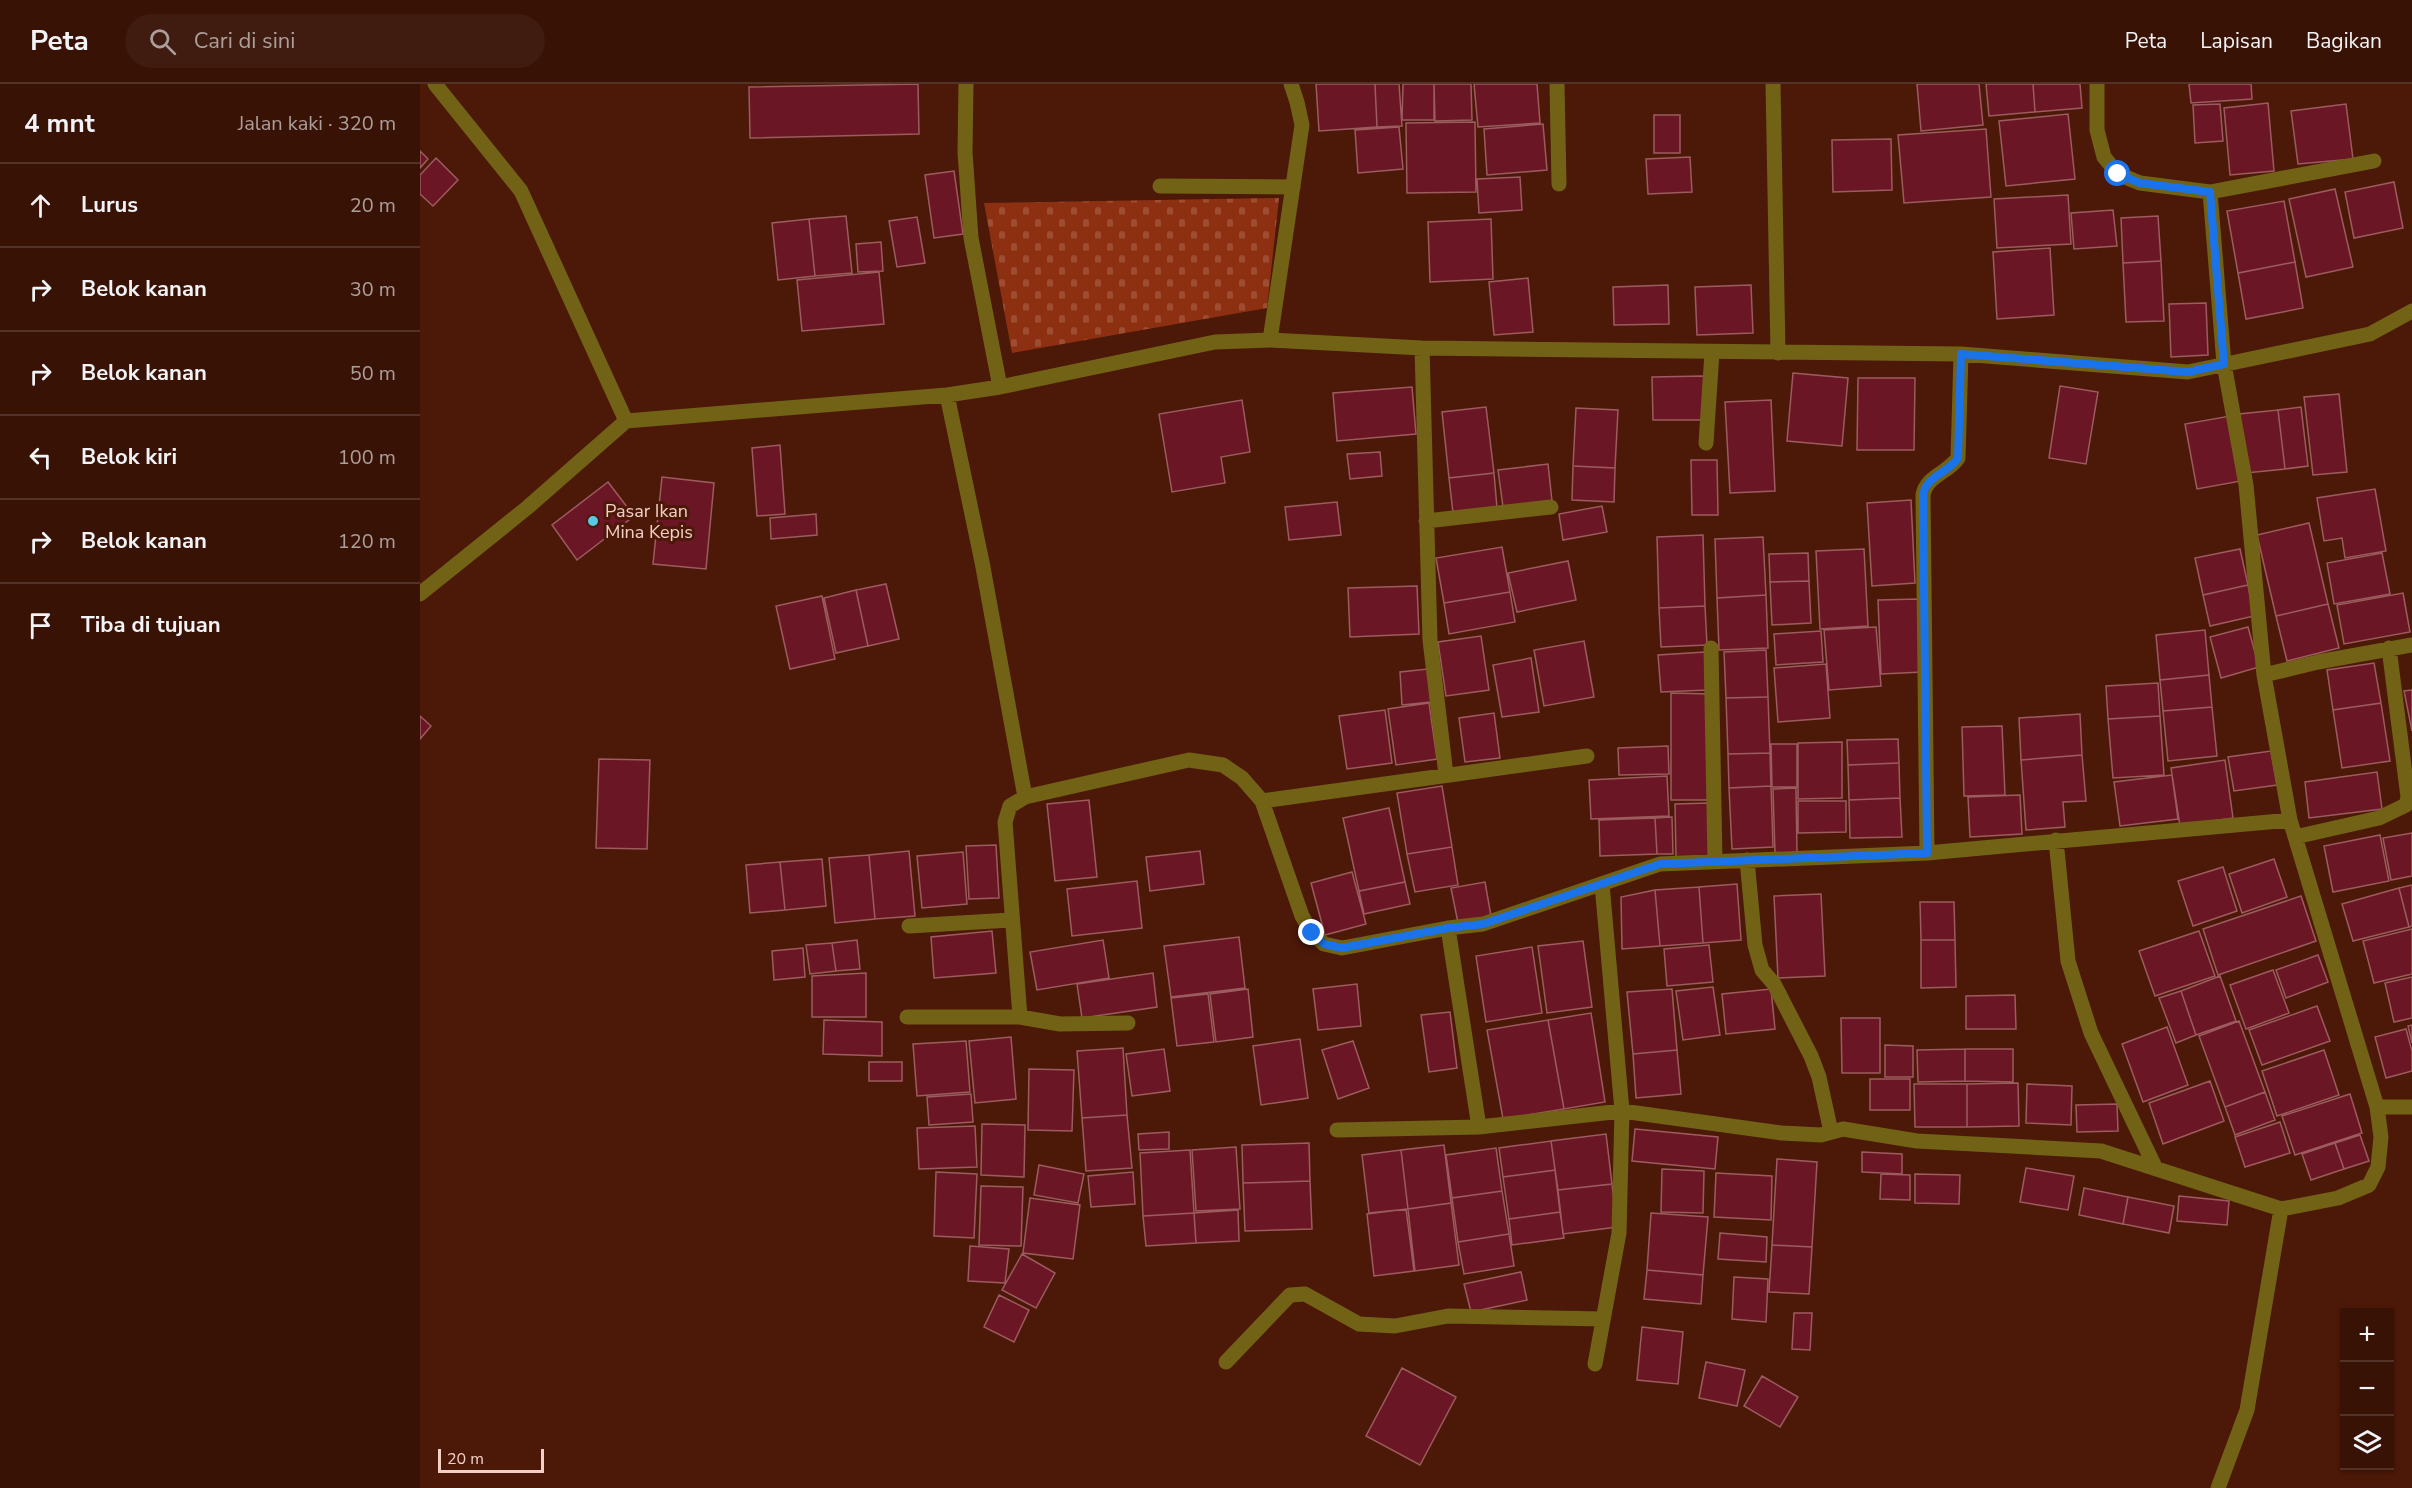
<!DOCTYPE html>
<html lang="id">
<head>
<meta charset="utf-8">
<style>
	body { margin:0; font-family:"Nunito Sans",sans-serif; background:#401b10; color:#f1f3f6 }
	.controls { position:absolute; right:18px; bottom:18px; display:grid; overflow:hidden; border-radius:0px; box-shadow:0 2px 4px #0004 }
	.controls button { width:54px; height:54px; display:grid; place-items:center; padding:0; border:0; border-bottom:2px solid #533228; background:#391206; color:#f1f3f6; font:30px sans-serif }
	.scale { position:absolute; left:18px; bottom:15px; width:106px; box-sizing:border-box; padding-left:6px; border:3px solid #f2d0c5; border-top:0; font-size:16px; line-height:21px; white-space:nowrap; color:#f2d0c5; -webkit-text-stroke:4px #4c1808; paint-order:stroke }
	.stop { position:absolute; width:18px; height:18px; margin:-14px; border:4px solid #1a73e8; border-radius:50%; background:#fff }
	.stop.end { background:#1a73e8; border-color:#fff; box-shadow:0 2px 6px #0008 }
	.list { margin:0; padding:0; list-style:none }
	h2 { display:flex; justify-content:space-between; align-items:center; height:78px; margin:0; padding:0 24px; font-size:26px }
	h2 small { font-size:20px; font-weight:400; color:#ab9e9b }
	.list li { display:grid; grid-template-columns:39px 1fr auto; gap:18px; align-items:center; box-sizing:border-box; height:84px; padding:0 24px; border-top:2px solid #533228 }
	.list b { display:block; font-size:22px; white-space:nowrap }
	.list em { font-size:20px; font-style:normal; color:#ab9e9b }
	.icon { flex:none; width:33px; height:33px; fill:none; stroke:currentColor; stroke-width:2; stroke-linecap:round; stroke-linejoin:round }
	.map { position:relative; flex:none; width:1992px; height:1404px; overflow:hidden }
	header { display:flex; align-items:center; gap:36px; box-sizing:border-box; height:84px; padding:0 30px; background:#391206; border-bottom:2px solid #533228 }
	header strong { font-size:28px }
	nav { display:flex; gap:33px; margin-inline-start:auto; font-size:21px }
	.search { width:420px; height:54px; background:#401b10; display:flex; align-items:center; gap:15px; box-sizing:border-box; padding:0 21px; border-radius:33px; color:#ab9e9b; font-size:22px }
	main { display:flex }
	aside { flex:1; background:#391206 }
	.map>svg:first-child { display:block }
</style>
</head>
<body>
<header>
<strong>Peta</strong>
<div class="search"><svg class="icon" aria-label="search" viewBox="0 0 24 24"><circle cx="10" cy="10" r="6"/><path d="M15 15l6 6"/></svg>Cari di sini</div>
<nav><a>Peta</a><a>Lapisan</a><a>Bagikan</a></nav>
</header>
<main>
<aside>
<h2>4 mnt<small>Jalan kaki · 320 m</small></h2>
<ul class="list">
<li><svg class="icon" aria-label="ahead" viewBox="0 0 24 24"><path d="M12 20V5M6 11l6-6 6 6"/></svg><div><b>Lurus</b></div><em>20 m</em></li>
<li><svg class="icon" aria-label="right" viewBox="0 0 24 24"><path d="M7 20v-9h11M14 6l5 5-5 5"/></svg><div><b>Belok kanan</b></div><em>30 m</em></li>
<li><svg class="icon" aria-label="right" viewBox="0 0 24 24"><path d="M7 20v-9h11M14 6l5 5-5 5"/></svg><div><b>Belok kanan</b></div><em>50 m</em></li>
<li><svg class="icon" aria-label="left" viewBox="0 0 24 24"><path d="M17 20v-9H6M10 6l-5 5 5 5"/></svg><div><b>Belok kiri</b></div><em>100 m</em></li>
<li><svg class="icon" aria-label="right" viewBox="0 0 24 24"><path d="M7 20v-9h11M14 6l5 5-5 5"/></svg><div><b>Belok kanan</b></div><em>120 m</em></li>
<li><svg class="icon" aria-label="arrive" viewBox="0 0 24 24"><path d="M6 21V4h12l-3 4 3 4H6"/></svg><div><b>Tiba di tujuan</b></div></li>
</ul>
</aside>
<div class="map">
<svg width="1992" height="1404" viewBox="0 0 1992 1404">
	<defs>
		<pattern id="cemetery-stones" width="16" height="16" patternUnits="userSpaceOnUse" patternTransform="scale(1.5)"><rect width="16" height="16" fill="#8d3012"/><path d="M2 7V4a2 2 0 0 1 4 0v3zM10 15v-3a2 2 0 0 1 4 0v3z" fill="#9e4d33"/></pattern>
	</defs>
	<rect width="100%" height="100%" fill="#4c1808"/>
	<!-- cemetery -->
	<path fill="url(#cemetery-stones)" d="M859,114L847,224L592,269L564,119Z"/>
	<!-- building -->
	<path fill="#6b1624" stroke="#9c5c5f" stroke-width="1.5" d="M498,0L499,50L330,54L329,3Z
		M896,0H955L957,43L899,47Z
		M955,0H979L982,42L957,43Z
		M983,0H1014V36H982Z
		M1014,0H1051L1052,36L1015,37Z
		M1054,0H1117L1120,39L1058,43Z
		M1497,0H1559L1563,41L1501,47Z
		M1566,0H1613L1615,28L1569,32Z
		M1613,0H1660L1662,24L1615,28Z
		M1769,0H1831L1832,15L1771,19Z
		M1848,19L1854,87L1810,91L1804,24Z
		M1800,20L1803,57L1775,59L1773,21Z
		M1926,20L1933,75L1878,80L1871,27Z
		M1648,30L1655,95L1586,102L1579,37Z
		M1234,31H1260V69H1234Z
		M1055,38L1056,108L987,109L986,39Z
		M1123,40L1127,86L1067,91L1064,45Z
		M979,43L983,85L938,89L935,46Z
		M1566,45L1571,113L1484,119L1478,51Z
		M1471,55L1472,106L1413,108L1412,56Z
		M0,67L8,75L0,84Z
		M1270,73L1272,108L1228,110L1226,75Z
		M16,74L38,96L13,122L0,110V91Z
		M534,87L543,150L514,154L505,91Z
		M1100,93L1102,126L1059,129L1057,95Z
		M1974,98L1983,144L1934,154L1925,108Z
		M1915,105L1933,183L1886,193L1869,115Z
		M1648,111L1651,160L1577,164L1574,115Z
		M1864,117L1875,178L1818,189L1807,127Z
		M1693,126L1697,162L1654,165L1651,129Z
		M426,132L432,189L395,192L389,135Z
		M1738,132L1741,177L1703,179L1701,134Z
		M497,133L505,179L477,183L469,137Z
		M389,135L395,192L358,196L352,139Z
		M1071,135L1073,195L1010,198L1008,138Z
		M461,158L463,187L438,188L436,160Z
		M1630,164L1634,231L1577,235L1573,168Z
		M1741,177L1744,237L1706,238L1703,179Z
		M1875,178L1883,224L1826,235L1818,189Z
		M459,188L464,240L382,247L377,196Z
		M1108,194L1113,248L1074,251L1069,198Z
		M1248,201L1249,240L1194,241L1193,203Z
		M1331,201L1333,249L1277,251L1275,203Z
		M1786,219L1788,271L1751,273L1749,220Z
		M1373,289L1428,294L1422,362L1367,357Z
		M1284,292L1285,336H1233L1232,293Z
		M1438,294H1495L1494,366H1437Z
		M1640,302L1678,308L1666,380L1629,374Z
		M992,303L996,350L917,357L913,309Z
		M1919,310L1927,388L1893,391L1884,313Z
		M822,316L830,368L801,373L805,399L752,408L739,330Z
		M1351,316L1355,407L1310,409L1305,318Z
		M1066,323L1074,389L1029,394L1022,328Z
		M1881,323L1888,382L1865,385L1858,326Z
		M1156,324L1198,326L1195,384L1153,382Z
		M1858,326L1865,385L1826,389L1819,330Z
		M1810,332L1821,397L1777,405L1765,340Z
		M360,361L365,430L337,432L332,364Z
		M960,368L962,392L930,395L927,370Z
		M1271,376H1297L1298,431H1272Z
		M1128,380L1132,417L1083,423L1078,386Z
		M1153,382L1195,384L1194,418L1152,416Z
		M1074,389L1077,424L1033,429L1029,394Z
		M242,393L294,399L286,485L233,480Z
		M188,398L214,432L157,476L132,441Z
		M1955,405L1966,467L1925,474L1922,454L1904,457L1897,414Z
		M1491,416L1495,499L1452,502L1447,419Z
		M917,418L921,451L869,456L865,423Z
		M1182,422L1187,448L1143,456L1139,430Z
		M396,430L397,451L351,455L350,434Z
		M1889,439L1908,520L1856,532L1837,451Z
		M1283,451L1285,522L1239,524L1237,453Z
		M1343,453L1346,511L1297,514L1295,455Z
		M1082,463L1090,508L1024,519L1016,474Z
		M1444,465L1448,542L1400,545L1396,467Z
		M1820,465L1828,501L1783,511L1775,474Z
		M1388,469L1389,497L1350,498L1349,470Z
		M1962,469L1970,510L1914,520L1907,479Z
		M1148,477L1156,516L1097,528L1088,489Z
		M1389,497L1391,539L1352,541L1350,498Z
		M466,500L479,555L448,562L436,506Z
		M1828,501L1834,532L1790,542L1783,511Z
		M997,502L999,550L930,553L928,504Z
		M436,506L448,562L416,569L404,514Z
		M1090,508L1095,538L1029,550L1024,519Z
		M1983,509L1990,548L1924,560L1917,521Z
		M1346,511L1348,564L1299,566L1297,514Z
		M402,512L415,575L370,585L356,522Z
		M1499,515L1503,588L1461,590L1458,516Z
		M1908,520L1919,564L1867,577L1856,532Z
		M1285,522L1287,561L1241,563L1239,524Z
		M1456,543L1461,602L1409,606L1404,546Z
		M1828,543L1839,583L1801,594L1790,553Z
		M1785,546L1789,591L1740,596L1736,551Z
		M1401,547L1403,578L1356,581L1354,550Z
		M1061,552L1069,606L1026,612L1018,558Z
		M1164,557L1174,613L1124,622L1114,566Z
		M1346,566L1348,613L1306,614L1304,568Z
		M1285,568L1288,606L1241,608L1238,571Z
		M1111,574L1119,628L1082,633L1073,581Z
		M1954,579L1961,619L1913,626L1907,586Z
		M1406,580L1410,634L1358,638L1354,584Z
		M1008,585L1011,618L982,621L980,588Z
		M1789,591L1792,623L1743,627L1740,596Z
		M1738,599L1740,632L1688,635L1686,602Z
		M1992,606V647L1984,607Z
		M1251,609L1289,610L1290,716H1251Z
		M1348,613L1350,669L1308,670L1306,614Z
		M1009,619L1017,675L976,681L968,625Z
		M1961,619L1970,677L1922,684L1913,626Z
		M1792,623L1797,672L1748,677L1743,627Z
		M965,626L972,679L927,685L919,632Z
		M1074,629L1080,674L1045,678L1039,634Z
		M1660,630L1662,671L1601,676L1599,634Z
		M0,632L11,642L0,655Z
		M1740,632L1744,691L1693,694L1688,635Z
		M1582,642L1585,711L1544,712L1542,643Z
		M1478,655L1479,679L1428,681L1427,656Z
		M1422,658V714L1378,715V659Z
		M1351,660H1377V703H1352Z
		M1248,662L1249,690L1199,691L1198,664Z
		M1851,667L1857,701L1814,707L1808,673Z
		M1350,669L1351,702L1309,704L1308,670Z
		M1662,671L1666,717L1643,718L1645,743L1606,746L1601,676Z
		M179,675L230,676L227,765L176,764Z
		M1805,676L1813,734L1760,742L1751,684Z
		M1479,679L1480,714L1429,716L1428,681Z
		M1957,688L1962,725L1889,734L1885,698Z
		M1752,691L1758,735L1700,742L1694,698Z
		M1247,692L1249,732L1171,735L1169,696Z
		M1022,702L1032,763L987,770L977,709Z
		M1351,702L1353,763L1312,765L1309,704Z
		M1376,704L1377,769H1355L1353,705Z
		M1600,711L1602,750L1550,753L1548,713Z
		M1480,714L1482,753L1430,754L1429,716Z
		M669,716L677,793L635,797L627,720Z
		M1378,717H1426V748L1378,749Z
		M1289,719L1290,772L1256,773L1255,720Z
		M969,724L985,798L939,807L923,734Z
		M1252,733L1253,770H1237L1235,734Z
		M1235,734L1237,770L1180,772L1179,736Z
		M1992,749V792L1971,796L1963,754Z
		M1960,751L1969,797L1913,808L1904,762Z
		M576,761L579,814L549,815L546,762Z
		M1032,763L1038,801L995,808L987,770Z
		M489,767L495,832L455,835L449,771Z
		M780,767L784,800L730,807L726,773Z
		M543,768L547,820L502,824L497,772Z
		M449,771L455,835L415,839L409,774Z
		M402,775L406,822L365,826L360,778Z
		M1854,775L1867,813L1822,829L1809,790Z
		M360,778L365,826L330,829L326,781Z
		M1803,783L1817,827L1773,842L1758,797Z
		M932,788L946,840L905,851L891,799Z
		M717,797L722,844L652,852L647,805Z
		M985,798L990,820L944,830L939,807Z
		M1065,798L1071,832L1038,839L1031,804Z
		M1317,800L1321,856L1283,859L1279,803Z
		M1992,801V842L1989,843L1979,804Z
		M1279,803L1283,859L1240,862L1235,806Z
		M1979,804L1989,843L1933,857L1922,820Z
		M1235,806L1240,862L1202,865L1201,813Z
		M1401,810L1405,892L1358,894L1354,812Z
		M1881,812L1896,857L1798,891L1783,845Z
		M1500,818H1534L1535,856H1501Z
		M1992,845V890L1954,899L1943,857Z
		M572,847L576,889L514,894L511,853Z
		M1779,847L1795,892L1735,912L1719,867Z
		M819,853L825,904L751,913L744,862Z
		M437,856L440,885L416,887L412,859Z
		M683,856L689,894L617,906L610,868Z
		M1501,856H1535L1536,903L1501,904Z
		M1163,857L1172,923L1127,929L1118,862Z
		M412,859L416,887L390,890L386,861Z
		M1289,861L1293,898L1247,902L1244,865Z
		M1112,863L1122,929L1066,938L1056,872Z
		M383,864L385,893L354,896L352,867Z
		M1898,871L1908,898L1866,914L1856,886Z
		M1853,886L1869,929L1826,945L1810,901Z
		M446,889V933H392V892Z
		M733,889L737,923L662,934L657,900Z
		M1800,892L1816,937L1776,951L1761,907Z
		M1992,893V934L1974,938L1965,899Z
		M937,900L941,942L898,946L893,905Z
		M1293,903L1300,951L1263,956L1256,907Z
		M828,905L833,953L796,958L790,910Z
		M1252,905L1257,966L1213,970L1207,908Z
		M1351,905L1355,945L1306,950L1302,910Z
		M1761,907L1776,951L1756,959L1739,914Z
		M788,910L794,958L757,962L751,914Z
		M1595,911L1596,945H1546V912Z
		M1897,922L1910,957L1842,981L1829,946Z
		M1030,928L1037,984L1009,988L1001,931Z
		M1171,929L1185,1018L1144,1025L1128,936Z
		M1421,934H1460V989H1422Z
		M404,936L462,938V972L403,970Z
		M1128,936L1144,1025L1083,1035L1067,946Z
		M1819,937L1845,1008L1805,1023L1779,952Z
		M1992,941V959L1988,942Z
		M1747,943L1768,1001L1723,1018L1702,960Z
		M1986,945L1992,967V987L1966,994L1955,953Z
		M591,953L596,1015L555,1019L549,957Z
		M880,955L888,1014L841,1021L833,962Z
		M546,957L550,1008L497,1012L493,960Z
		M933,957L949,1004L918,1015L902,966Z
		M1465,961L1493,962V993H1465Z
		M703,964L707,1031L662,1034L657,967Z
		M744,965L750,1007L712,1012L706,970Z
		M1545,965H1593V998L1545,997Z
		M1545,965V997L1498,998L1497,966Z
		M1257,966L1261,1010L1216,1014L1213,970Z
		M1904,966L1919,1011L1857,1032L1842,987Z
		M449,978H482V997H449Z
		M609,985L654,986L652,1047L608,1046Z
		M1450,995H1490V1026H1450Z
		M1790,997L1804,1037L1743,1060L1729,1019Z
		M1598,999L1599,1042L1547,1043V1000Z
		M1494,1000H1547V1043H1495Z
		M1607,1000L1652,1002L1651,1041L1606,1039Z
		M1845,1008L1855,1036L1815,1051L1805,1023Z
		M551,1010L553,1038L509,1041L507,1013Z
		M1930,1010L1942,1049L1875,1071L1862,1032Z
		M1697,1020L1698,1047L1657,1048L1656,1021Z
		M707,1031L712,1084L666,1087L662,1034Z
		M1860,1038L1870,1069L1825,1083L1815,1053Z
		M562,1040L605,1041L604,1093L561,1091Z
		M555,1042L557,1083L499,1085L497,1044Z
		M1215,1045L1298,1053L1295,1085L1212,1077Z
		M749,1048V1065L719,1066L718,1050Z
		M1186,1050L1192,1100L1138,1106L1131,1057Z
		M1940,1051L1949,1077L1924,1085L1915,1059Z
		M1131,1057L1135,1086L1083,1093L1079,1064Z
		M889,1059L890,1097L823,1099L822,1061Z
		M1915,1059L1924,1085L1891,1096L1882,1070Z
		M1024,1061L1031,1119L988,1125L981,1066Z
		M816,1063L820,1125L776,1127L772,1066Z
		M1076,1064L1082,1107L1032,1114L1026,1071Z
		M770,1066L774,1129L723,1132L720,1069Z
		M981,1066L988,1125L949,1129L942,1071Z
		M1442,1068L1482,1070V1090L1442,1088Z
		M1357,1075L1397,1078L1392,1163L1352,1161Z
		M619,1081L664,1090L658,1119L614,1111Z
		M1606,1084L1654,1092L1648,1126L1600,1118Z
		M1242,1085L1284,1087L1283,1129L1241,1128Z
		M1135,1086L1140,1128L1089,1135L1083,1093Z
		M516,1088L557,1090L554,1154L514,1152Z
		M713,1088L715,1120L671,1123L668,1092Z
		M1296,1089L1352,1092L1351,1136L1294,1133Z
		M1461,1090L1490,1091V1116L1460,1115Z
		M1495,1090L1540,1091L1539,1120L1495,1119Z
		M890,1097L892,1145L825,1147L823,1099Z
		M1192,1100L1197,1143L1143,1150L1138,1106Z
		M561,1102L603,1103L601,1162L559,1161Z
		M1664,1104L1708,1113L1703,1140L1659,1131Z
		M1082,1107L1089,1150L1038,1158L1032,1114Z
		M1759,1112L1809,1117L1807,1141L1757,1137Z
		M1708,1113L1754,1122L1749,1149L1703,1140Z
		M610,1114L660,1121L653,1175L603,1169Z
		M1031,1119L1039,1181L995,1187L988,1125Z
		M986,1125L994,1187L954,1192L947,1130Z
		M818,1126L819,1157L776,1159L774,1129Z
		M1140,1128L1144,1154L1092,1161L1089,1135Z
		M774,1129L776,1159L726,1162L723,1132Z
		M1231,1129L1288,1133L1283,1191L1227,1186Z
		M1300,1149L1347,1153L1346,1178L1298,1175Z
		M1089,1150L1094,1182L1044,1190L1038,1158Z
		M1352,1161L1392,1163L1389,1210L1349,1208Z
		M550,1162L589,1165L585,1199L548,1197Z
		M602,1170L635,1189L616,1224L582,1206Z
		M1227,1186L1283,1191L1281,1220L1224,1215Z
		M1101,1188L1107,1216L1051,1228L1044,1200Z
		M1314,1193L1348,1195L1346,1238L1312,1235Z
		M579,1211L609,1226L594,1258L564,1243Z
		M1374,1229H1392L1390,1266L1372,1265Z
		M1222,1243L1263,1248L1258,1300L1217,1296Z
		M1286,1278L1325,1286L1317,1322L1279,1314Z
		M982,1284L1036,1313L1000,1381L946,1352Z
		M1342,1292L1378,1313L1360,1343L1324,1322Z"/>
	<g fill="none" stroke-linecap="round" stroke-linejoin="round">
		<!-- lane -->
		<path stroke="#726216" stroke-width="15" d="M740,102L873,103
			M1286,359L1292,268"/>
		<!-- street -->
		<path stroke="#726216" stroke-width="15" d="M15,0L101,107L206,337
			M546,0L545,68L551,154L580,303
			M1137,0L1139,100
			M1353,0L1358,269
			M1677,0V46L1684,73L1698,90L1720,99L1790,108L1804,280L1826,401L1844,591L1870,736
			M1790,108L1954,77
			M850,256L882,41L877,18L871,0
			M1002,264L1010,556L1026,691
			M527,311L562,478L605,713L769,676L803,681L822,694L842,717L882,832L892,849L904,860L922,864L1028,844L1063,840L1240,780L1507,769L1870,736L1957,1023L1961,1053L1958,1083L1949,1101L1918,1114L1861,1125L1681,1067L1497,1057L1423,1045L1401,1051L1362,1049L1202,1027L1059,1043L917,1046
			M1006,437L1131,423
			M0,510L108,423L206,337L527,311L580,303L795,258L850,256L1002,264L1541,270L1768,288L1950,250L1992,227
			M1291,564L1295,777
			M1844,591L1898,578L1992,561
			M842,717L1167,672
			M1875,753L1959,734L1986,721L1988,713L1969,564
			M1636,756L1648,877L1671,949L1736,1085
			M1507,769L1503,411C1506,392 1528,389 1538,374L1541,270
			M1327,776L1335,861L1342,886L1354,900L1391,972L1399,993L1411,1048
			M489,842L591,836
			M1028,844L1059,1043
			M487,933H600L640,940L708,939
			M600,933L585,738L590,722L605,713
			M1957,1023H1992
			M806,1278L870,1211L885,1210L939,1240L975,1242L1028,1232L1183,1235
			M1175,1280L1199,1149L1202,1027L1182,800
			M1798,1404L1827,1326L1861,1125"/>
	</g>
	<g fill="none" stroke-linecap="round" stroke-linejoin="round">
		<!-- route -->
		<path stroke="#1a73e8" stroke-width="8" d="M892,849L904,860L922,864L1028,844L1063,840L1240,780L1507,769L1503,411C1506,392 1528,389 1538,374L1541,270L1768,288L1804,280L1790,108L1720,99L1698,90"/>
	</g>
	<!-- markers -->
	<circle fill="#59c8e4" stroke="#4c1808" stroke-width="2" cx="173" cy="437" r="6"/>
	<g text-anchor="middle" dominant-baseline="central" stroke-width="6" stroke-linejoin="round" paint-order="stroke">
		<!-- poi labels -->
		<g font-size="18" fill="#f2d0c5" stroke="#4c1808" text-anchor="start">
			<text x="185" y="427">Pasar Ikan<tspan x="185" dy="21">Mina Kepis</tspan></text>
		</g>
	</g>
</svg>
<div class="controls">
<button>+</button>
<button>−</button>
<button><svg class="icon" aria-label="layers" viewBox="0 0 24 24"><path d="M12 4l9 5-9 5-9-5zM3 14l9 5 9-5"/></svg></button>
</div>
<div class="scale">20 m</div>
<div class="stop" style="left:1698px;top:90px"></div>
<div class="stop end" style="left:892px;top:849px"></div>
</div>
</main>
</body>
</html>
